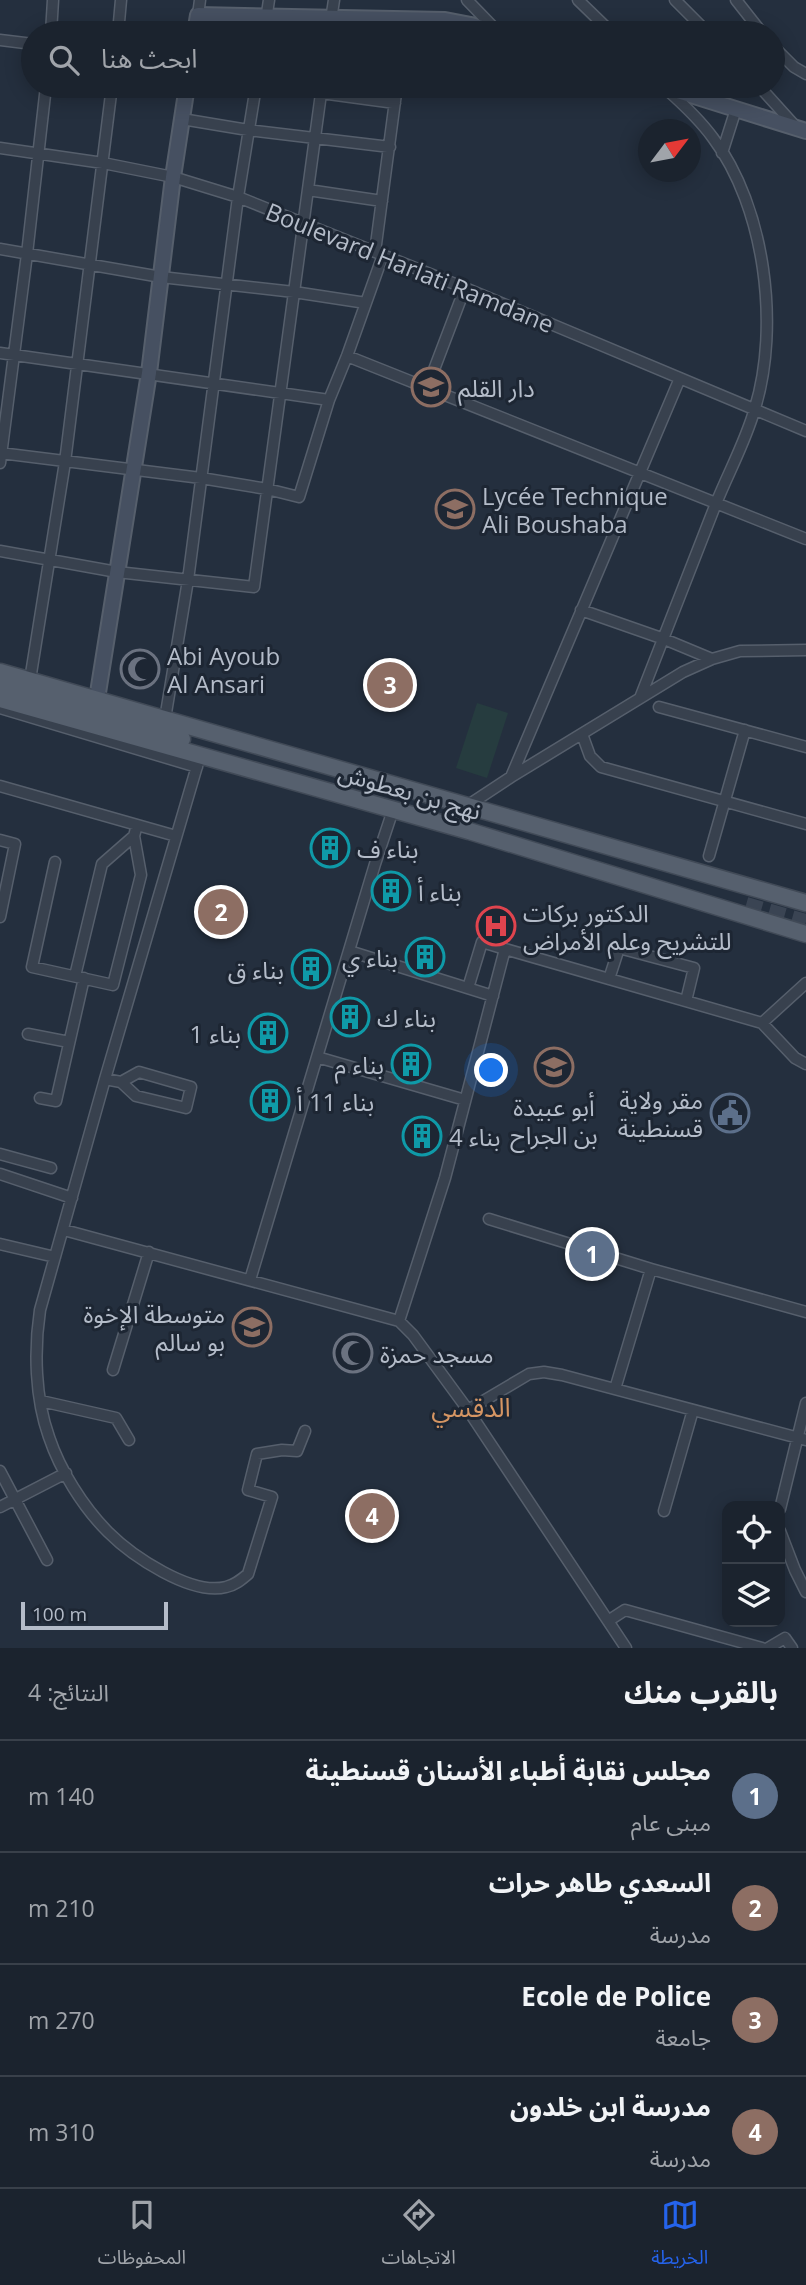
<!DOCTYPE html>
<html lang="ar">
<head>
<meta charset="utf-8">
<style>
	body { margin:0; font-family:"Open Sans","Noto Sans Arabic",sans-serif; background:#282f3a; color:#f1f3f6; direction:rtl }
	.controls { position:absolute; right:21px; bottom:21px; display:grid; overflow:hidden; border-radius:14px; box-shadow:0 4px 18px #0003 }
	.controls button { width:63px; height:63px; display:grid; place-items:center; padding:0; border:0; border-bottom:2px solid #39404a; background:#1b232e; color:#f1f3f6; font:35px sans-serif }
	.compass { position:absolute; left:638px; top:119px; width:63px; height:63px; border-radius:50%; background:#1b232e; box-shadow:0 4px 18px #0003; rotate:58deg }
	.scale { position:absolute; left:21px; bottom:18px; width:147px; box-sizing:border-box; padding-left:7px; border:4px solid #b4bcc9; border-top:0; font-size:19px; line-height:24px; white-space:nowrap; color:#b4bcc9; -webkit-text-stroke:5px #1d2633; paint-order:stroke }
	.you { position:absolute; left:492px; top:1071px; width:24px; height:24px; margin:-18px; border:5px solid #fff; border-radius:50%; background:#1a73e8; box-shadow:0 0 0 10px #1a73e833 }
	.badge { display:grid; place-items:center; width:46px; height:46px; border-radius:50%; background:#2563eb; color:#fff; font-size:23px; font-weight:700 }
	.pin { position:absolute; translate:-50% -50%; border:4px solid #fff; box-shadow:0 2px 7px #0006 }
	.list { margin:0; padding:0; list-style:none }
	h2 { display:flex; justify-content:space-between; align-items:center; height:91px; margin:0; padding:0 28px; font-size:30px }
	h2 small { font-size:23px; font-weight:400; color:#a0a4aa }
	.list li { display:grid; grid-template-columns:46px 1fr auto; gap:21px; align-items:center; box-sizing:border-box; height:112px; padding:0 28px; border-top:2px solid #39404a }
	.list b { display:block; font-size:26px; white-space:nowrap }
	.list p { margin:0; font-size:23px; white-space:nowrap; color:#a0a4aa }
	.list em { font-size:23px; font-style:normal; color:#a0a4aa }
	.icon { flex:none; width:38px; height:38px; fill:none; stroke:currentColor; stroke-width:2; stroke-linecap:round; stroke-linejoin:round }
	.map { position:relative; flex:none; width:806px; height:1648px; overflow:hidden; direction:ltr }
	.search { position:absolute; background:#1b232e; box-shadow:0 4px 18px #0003; left:21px; right:21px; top:21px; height:77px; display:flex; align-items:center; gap:18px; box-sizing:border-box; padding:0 24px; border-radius:38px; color:#a0a4aa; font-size:26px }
	.sheet { height:539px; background:#1b232e }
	nav { display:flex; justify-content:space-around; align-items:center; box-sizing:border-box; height:98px; border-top:2px solid #39404a; background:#1b232e; font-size:19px; color:#a0a4aa }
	nav a { display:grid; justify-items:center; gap:4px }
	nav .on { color:#2563eb }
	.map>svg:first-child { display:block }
</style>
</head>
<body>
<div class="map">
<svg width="806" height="1648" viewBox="0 0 806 1648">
	<rect width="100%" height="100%" fill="#242f3e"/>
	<!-- green -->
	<path fill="#263c3f" d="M477,703L508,713L487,778L456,768Z"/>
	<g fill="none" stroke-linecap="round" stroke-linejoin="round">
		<!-- primary-tunnel -->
		<path stroke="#3a4453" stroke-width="16" stroke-dasharray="16 8" stroke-linecap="butt" d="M746,905L806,922"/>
		<defs>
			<path id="street" d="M467,0L498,32
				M578,0L612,33
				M675,0L708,33
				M736,0L762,33
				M198,15L200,0
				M51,33L53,0
				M118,33L121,0
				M264,33L269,0
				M329,33L334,0
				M403,33L405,19
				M0,40L33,44
				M773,46L794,67L806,74
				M759,86L796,127
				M321,93L395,103
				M182,119L248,130L390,147
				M0,148L103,163L173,177L238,197L465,288L806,431
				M722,153L736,109
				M308,190L382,201
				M0,249L161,277L294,292L366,303
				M375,252L397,86
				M0,353L329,400
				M347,356L806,539
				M427,388L465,288
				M0,453L201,478L267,489L299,497L329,400L347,356L383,255
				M0,463L27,254L46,86
				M0,551L117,572L254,587L322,86
				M581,610L664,639L712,659
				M30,680L65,462L112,86
				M640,698C665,634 690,570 715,506C728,473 746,441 755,408C780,326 765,207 713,138C700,120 683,104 666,89
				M659,707L806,747
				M0,708L197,767
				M165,719L188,580L238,197L256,86
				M582,734L590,756L601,767L806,824
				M200,756L105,1079L40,1310C34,1350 35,1398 49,1437C60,1470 83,1507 108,1532C132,1556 191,1596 226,1587C235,1585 241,1580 248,1574L272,1497L248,1490L257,1454L282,1450L297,1451L305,1431
				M511,777L680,378
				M0,786L176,836
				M467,806L511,777L683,672L712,659L740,651L806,650
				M0,840L15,844L0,917
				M709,856L745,730
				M55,862L32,967L113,985L141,875L134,836L137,825
				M349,951L493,996
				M75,976L102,864L134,836
				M609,979L619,948L694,968L686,1001
				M468,988L482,942L505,949
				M762,1023L806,983
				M28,1034L69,1042
				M317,1057L465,1100
				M105,1079L121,1082L136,1096L186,1108L191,1087L139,1072L121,1082
				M40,1098L56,1101L84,978
				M0,1154L51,1168
				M0,1174L72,1198
				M489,1219L651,1269
				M64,1230L399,1321L413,1335L468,1410L626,1648
				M0,1244L55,1257
				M250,1280L375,864L393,810
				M399,1321L445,1178L505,949L762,1023L795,1058L806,1064
				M113,1370L149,1252
				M615,1389L651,1269L806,1312
				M41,1401L116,1418L129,1440
				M468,1410L529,1374L544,1372L562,1375L806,1440
				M0,1471L47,1560
				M0,1507L66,1473
				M780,1509L806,1403
				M664,1511L693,1410
				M780,1531L795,1570L806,1592
				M608,1621L625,1610L762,1648
				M768,1648L785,1638L792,1648"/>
			<path id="secondary" d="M195,33L198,15L445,20L471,25L498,33
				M662,86L806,131
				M97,699L149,373L173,177L187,86"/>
			<path id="primary" d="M0,672L806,903
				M0,686L182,739
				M0,699L469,831L806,934"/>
		</defs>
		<!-- street casing -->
		<use href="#street" stroke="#565f6c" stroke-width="13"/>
		<!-- secondary casing -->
		<use href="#secondary" stroke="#565f6c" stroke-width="18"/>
		<!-- primary casing -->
		<use href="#primary" stroke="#414a57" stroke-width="19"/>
		<!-- street -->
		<use href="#street" stroke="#38414e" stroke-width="10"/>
		<!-- secondary -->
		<use href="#secondary" stroke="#465061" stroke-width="14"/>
		<!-- primary -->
		<use href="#primary" stroke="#56606e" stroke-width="16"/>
	</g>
	<!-- icons -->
	<defs>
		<symbol id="school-ring" viewBox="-11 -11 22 22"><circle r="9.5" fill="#1d2633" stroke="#8d6e63" stroke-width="1.5"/><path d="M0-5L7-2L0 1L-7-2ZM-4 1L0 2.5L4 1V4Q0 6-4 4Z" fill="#8d6e63"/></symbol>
		<symbol id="mosque-ring" viewBox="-11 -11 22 22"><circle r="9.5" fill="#1d2633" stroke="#6b7280" stroke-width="1.5"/><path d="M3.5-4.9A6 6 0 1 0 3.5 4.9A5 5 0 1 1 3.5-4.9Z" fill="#6b7280"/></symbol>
		<symbol id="building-ring" viewBox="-11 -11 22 22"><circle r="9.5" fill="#1d2633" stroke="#0f9aa8" stroke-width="1.5"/><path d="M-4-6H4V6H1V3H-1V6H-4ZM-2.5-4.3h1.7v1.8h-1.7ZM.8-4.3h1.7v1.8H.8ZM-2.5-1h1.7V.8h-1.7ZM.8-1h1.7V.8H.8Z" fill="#0f9aa8"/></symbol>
		<symbol id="hospital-ring" viewBox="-11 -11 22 22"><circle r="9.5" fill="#1d2633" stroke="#e0444e" stroke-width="1.5"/><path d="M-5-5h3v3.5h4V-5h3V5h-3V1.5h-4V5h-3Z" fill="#e0444e"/></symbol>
		<symbol id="civic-ring" viewBox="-11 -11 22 22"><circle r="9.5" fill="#1d2633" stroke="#5c6f8a" stroke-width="1.5"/><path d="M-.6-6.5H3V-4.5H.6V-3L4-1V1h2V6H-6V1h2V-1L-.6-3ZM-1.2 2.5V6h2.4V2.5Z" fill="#5c6f8a"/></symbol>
	</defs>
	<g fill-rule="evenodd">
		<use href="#school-ring" x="409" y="365" width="44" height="44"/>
		<use href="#school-ring" x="433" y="487" width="44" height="44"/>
		<use href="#mosque-ring" x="118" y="647" width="44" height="44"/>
		<use href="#building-ring" x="308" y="826" width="44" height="44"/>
		<use href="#building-ring" x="369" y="869" width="44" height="44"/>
		<use href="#hospital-ring" x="474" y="904" width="44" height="44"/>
		<use href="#building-ring" x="403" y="935" width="44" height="44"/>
		<use href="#building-ring" x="289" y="947" width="44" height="44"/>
		<use href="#building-ring" x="328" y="995" width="44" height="44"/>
		<use href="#building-ring" x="246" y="1011" width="44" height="44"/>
		<use href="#building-ring" x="389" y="1042" width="44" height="44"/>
		<use href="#school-ring" x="532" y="1045" width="44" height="44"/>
		<use href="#building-ring" x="248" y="1079" width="44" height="44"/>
		<use href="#civic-ring" x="708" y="1091" width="44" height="44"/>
		<use href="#building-ring" x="400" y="1114" width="44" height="44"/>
		<use href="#school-ring" x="230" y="1305" width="44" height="44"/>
		<use href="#mosque-ring" x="331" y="1331" width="44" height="44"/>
	</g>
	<g text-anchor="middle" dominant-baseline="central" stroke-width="6" stroke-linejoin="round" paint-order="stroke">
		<!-- street labels -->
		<g font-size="24" fill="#b4bcc9" stroke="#1d2633">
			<text transform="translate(410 267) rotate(22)">Boulevard Harlati Ramdane</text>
			<text transform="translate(410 791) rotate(16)">نهج بن بعطوش</text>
		</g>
		<!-- poi labels -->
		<g font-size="24" fill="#b4bcc9" stroke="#1d2633" text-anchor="start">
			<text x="458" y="387">دار القلم</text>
			<text x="482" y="495">Lycée Technique<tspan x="482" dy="28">Ali Boushaba</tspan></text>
			<text x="167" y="655">Abi Ayoub<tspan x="167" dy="28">Al Ansari</tspan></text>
			<text x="357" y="848">بناء ف</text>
			<text x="418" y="891">بناء أ</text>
			<text x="523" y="912">الدكتور بركات<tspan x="523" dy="28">للتشريح وعلم الأمراض</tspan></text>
			<text x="398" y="957" text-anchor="end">بناء ي</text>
			<text x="284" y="969" text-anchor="end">بناء ق</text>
			<text x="377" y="1017">بناء ك</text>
			<text x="241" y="1033" text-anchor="end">بناء 1</text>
			<text x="384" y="1064" text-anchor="end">بناء م</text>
			<text x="703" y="1099" text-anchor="end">مقر ولاية<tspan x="703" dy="28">قسنطينة</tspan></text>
			<text x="297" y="1101">بناء 11 أ</text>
			<text x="554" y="1106" text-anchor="middle">أبو عبيدة<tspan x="554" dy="28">بن الجراح</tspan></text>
			<text x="449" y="1136">بناء 4</text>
			<text x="225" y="1313" text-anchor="end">متوسطة الإخوة<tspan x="225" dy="28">بو سالم</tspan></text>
			<text x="380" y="1353">مسجد حمزة</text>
		</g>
		<!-- neighbourhood labels -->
		<g font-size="26" fill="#d59563" stroke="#1d2633">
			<text x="471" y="1407">الدقسي</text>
		</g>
	</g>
</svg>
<div class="controls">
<button><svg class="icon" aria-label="locate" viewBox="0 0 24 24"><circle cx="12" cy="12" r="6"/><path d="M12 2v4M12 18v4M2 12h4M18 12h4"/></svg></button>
<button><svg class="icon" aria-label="layers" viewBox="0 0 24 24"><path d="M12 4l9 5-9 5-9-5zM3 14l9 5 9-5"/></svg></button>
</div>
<svg class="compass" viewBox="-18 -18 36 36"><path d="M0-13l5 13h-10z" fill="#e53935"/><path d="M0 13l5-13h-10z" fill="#a0a4aa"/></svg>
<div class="scale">100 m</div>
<div class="you"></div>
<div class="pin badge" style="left:592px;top:1254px;background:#5c6f8a">1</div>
<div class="pin badge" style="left:221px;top:912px;background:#8d6e63">2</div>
<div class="pin badge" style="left:390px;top:685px;background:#8d6e63">3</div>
<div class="pin badge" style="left:372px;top:1516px;background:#8d6e63">4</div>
<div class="search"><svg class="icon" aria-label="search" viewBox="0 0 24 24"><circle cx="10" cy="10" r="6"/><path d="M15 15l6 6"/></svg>ابحث هنا</div>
</div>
<section class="sheet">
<h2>بالقرب منك<small>النتائج: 4</small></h2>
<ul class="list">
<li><span class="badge" style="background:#5c6f8a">1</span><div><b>مجلس نقابة أطباء الأسنان قسنطينة</b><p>مبنى عام</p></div><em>140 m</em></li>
<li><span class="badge" style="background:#8d6e63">2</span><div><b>السعدي طاهر حرات</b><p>مدرسة</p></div><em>210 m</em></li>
<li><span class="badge" style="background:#8d6e63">3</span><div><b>Ecole de Police</b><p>جامعة</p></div><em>270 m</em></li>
<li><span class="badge" style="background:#8d6e63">4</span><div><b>مدرسة ابن خلدون</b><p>مدرسة</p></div><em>310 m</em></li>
</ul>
</section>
<nav>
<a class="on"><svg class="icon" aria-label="map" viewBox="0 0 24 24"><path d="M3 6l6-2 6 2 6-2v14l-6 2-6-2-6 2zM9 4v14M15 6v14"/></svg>الخريطة</a>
<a><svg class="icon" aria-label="directions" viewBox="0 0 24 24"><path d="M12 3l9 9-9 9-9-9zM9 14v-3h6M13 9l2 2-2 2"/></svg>الاتجاهات</a>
<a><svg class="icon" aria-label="saved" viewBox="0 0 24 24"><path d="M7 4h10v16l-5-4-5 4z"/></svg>المحفوظات</a>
</nav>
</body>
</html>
